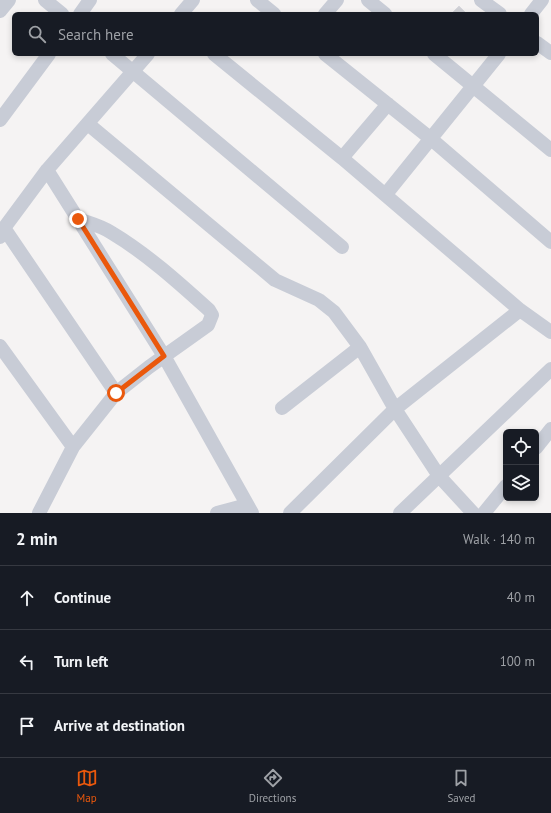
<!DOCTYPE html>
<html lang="en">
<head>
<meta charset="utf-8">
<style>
	body { margin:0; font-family:"PT Sans",sans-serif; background:#20242c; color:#f1f3f6 }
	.controls { position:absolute; right:12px; bottom:12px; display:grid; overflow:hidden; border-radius:6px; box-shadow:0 2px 6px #0003 }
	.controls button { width:36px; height:36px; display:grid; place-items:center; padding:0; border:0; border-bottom:1px solid #363941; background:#171b24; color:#f1f3f6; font:20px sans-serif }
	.stop { position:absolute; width:12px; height:12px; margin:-9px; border:3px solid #ea580c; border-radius:50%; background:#fff }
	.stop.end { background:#ea580c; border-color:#fff; box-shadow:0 1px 4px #0008 }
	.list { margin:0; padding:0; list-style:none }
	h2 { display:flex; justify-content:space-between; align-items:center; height:52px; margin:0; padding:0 16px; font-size:17px }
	h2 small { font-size:13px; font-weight:400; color:#9ea1a6 }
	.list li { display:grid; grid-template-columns:26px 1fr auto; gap:12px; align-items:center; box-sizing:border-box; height:64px; padding:0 16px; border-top:1px solid #363941 }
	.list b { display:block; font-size:15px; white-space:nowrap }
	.list em { font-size:13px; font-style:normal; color:#9ea1a6 }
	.icon { flex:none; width:22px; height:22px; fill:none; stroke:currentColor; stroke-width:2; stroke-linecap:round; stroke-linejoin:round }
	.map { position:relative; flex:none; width:551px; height:513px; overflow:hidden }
	.search { position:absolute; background:#171b24; box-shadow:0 2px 6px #0003; left:12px; right:12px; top:12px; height:44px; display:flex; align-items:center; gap:10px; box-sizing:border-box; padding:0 14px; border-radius:6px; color:#9ea1a6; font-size:15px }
	.sheet { height:244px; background:#171b24 }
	nav { display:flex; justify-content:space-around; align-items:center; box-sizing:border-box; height:56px; border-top:1px solid #363941; background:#171b24; font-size:11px; color:#9ea1a6 }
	nav a { display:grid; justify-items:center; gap:2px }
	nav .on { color:#ea580c }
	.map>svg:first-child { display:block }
</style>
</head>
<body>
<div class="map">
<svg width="551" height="513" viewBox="0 0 551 513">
	<rect width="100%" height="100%" fill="#f5f3f3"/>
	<!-- building -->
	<path fill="#d0d1d6" stroke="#d7d7dd" d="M459,6L467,14H451Z"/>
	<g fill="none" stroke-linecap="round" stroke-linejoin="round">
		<!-- minor -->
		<path stroke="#c8ccd6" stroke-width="14" d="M45,0L62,14
			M257,0L274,14
			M368,0L385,14
			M481,0L500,14
			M0,11L9,0
			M80,14L90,0
			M181,14L193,0
			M325,14L337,0
			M531,14L542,0
			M537,43L551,53
			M112,54L342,247
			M214,54L342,158L520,310L551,332
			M325,54L430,138L551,242
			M434,54L551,150
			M0,120L49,54
			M88,124L275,280L319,300L334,312L360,347L395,409L439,476L473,513
			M342,158L388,104
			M47,170L164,356L252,513
			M386,194L499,54
			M4,228L116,393
			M0,237L4,228L47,170L148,54
			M0,346L73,447
			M282,408L360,347
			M536,448L551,429
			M39,513L73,447L116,393L149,367L208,325L212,315L209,310C179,283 147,254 112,233C102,226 89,223 78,219
			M217,513L247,505
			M290,513L395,409L520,310
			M400,513L551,369
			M484,513L506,486"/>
	</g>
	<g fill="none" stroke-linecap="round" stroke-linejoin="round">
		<!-- route -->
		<path stroke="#ea580c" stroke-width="5" d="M78,219L164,356L116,393"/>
	</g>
</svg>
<div class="controls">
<button><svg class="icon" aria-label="locate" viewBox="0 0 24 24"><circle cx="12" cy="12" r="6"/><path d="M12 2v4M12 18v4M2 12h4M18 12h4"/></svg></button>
<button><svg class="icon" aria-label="layers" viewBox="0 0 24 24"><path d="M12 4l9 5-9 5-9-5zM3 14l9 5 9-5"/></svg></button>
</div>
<div class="stop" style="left:116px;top:393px"></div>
<div class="stop end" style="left:78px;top:219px"></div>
<div class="search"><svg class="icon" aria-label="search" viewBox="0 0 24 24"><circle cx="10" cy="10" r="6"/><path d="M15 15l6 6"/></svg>Search here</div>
</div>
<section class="sheet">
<h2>2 min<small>Walk · 140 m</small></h2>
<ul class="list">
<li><svg class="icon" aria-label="ahead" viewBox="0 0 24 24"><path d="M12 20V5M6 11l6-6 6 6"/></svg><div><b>Continue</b></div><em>40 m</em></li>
<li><svg class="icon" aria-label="left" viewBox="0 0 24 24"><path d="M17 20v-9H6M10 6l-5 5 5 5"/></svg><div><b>Turn left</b></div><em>100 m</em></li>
<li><svg class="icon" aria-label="arrive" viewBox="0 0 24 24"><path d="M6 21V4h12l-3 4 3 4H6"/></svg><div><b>Arrive at destination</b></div></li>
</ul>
</section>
<nav>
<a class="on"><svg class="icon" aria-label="map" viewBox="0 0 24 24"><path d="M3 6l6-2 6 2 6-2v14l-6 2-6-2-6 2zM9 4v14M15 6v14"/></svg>Map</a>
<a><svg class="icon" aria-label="directions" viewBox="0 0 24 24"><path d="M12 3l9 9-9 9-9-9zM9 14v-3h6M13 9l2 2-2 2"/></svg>Directions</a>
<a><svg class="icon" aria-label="saved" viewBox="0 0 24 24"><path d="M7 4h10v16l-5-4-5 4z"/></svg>Saved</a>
</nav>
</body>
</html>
